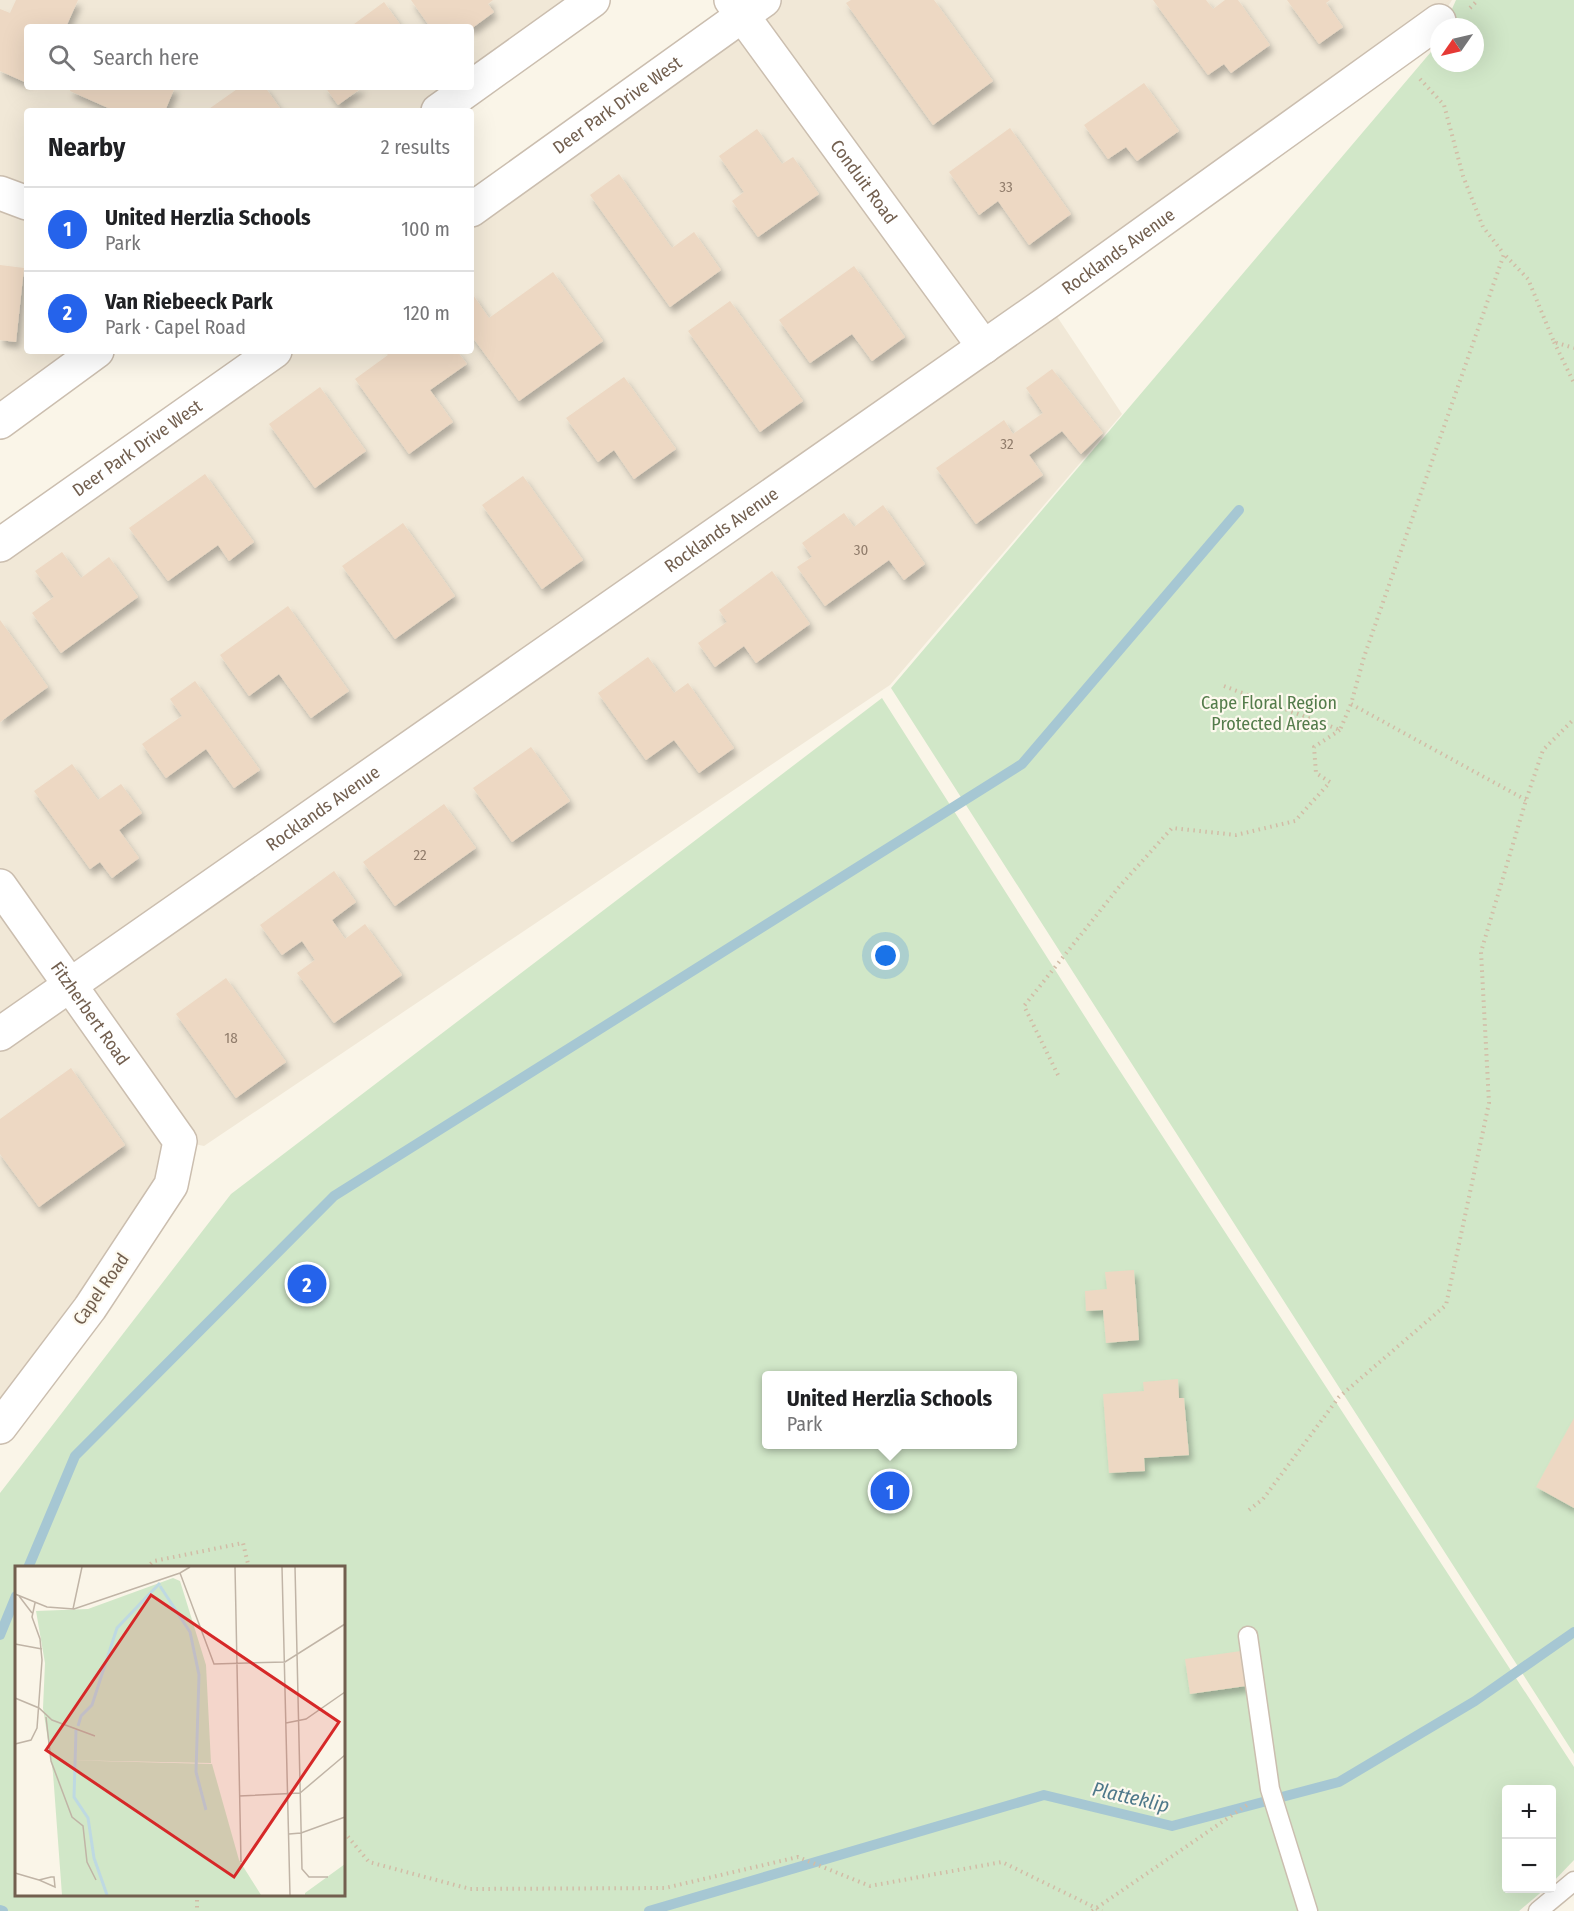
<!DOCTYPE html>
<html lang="en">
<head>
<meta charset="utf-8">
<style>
	body { margin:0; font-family:"Fira Sans Condensed",sans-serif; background:#f2f2f2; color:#202124 }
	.controls { position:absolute; right:18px; bottom:18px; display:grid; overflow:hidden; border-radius:6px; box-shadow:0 6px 24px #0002 }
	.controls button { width:54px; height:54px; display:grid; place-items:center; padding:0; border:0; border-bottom:2px solid #e0e0e0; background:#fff; color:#202124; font:30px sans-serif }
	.compass { position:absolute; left:1430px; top:18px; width:54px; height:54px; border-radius:50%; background:#fff; box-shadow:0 6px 24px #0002; rotate:236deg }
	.you { position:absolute; left:886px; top:956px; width:21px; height:21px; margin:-15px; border:4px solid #fff; border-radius:50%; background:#1a73e8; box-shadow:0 0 0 9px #1a73e833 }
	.badge { display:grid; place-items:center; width:39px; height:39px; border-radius:50%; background:#2563eb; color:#fff; font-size:20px; font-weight:700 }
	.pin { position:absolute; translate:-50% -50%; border:3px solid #fff; box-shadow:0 2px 6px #0006 }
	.popup { position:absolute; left:762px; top:1371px; width:255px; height:78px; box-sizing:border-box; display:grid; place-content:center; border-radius:6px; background:#fff; filter:drop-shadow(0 2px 4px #0005); font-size:20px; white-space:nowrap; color:#757577 }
	.popup b { font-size:22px; color:#202124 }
	.popup::after { content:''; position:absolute; left:50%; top:100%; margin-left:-12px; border:12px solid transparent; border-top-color:#fff }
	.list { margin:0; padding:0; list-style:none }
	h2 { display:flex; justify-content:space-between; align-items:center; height:78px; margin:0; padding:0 24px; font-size:26px }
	h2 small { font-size:20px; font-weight:400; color:#757577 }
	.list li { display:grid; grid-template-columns:39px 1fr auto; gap:18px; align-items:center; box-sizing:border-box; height:84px; padding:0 24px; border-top:2px solid #e0e0e0 }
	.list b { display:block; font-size:22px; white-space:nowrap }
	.list p { margin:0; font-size:20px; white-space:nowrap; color:#757577 }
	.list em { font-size:20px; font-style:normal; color:#757577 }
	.icon { flex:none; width:33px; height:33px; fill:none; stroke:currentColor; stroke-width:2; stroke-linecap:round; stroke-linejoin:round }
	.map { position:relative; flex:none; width:1574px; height:1911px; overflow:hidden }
	.search { position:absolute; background:#fff; box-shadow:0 6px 24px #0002; left:24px; top:24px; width:450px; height:66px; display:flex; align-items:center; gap:15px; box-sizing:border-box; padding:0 21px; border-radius:6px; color:#757577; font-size:22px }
	.panel { position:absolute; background:#fff; box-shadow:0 6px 24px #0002; left:24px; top:108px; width:450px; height:246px; border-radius:6px }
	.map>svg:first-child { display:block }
</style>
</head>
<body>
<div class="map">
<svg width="1574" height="1911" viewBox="0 0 1574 1911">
	<defs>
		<filter id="shadow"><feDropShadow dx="3.5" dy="6" stdDeviation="3" flood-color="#0004"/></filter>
	</defs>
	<rect width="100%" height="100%" fill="#faf5e8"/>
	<!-- residential -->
	<path fill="#f1e8d7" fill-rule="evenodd" d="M0,0H593L438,111H27V351H97L0,422ZM27,27H471V87H27Z
		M764,0H1452L1439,21L1048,303L1122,414L890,685L204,1146L180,1141L0,1427V545L275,351H471V210Z"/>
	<!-- green -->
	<path fill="#d1e7c8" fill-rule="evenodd" d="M1456,0H1574V1754L891,688L1436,46L1439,39V63H1475V27H1444Z
		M882,698L1103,1045L1574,1767V1860L1552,1883V1790H1506V1888L1545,1889L1519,1911H0V1493L231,1194ZM767,1376H1013V1444H767ZM16,1568H344V1894H16Z"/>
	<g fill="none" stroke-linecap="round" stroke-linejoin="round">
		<!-- stream -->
		<path stroke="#a6c7d3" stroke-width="10" d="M28,1568L75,1456L334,1196L1022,764L1239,510
			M0,1635L16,1596
			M0,1910L3,1911
			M649,1911L1044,1795L1172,1826L1339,1782L1475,1701L1574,1632"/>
	</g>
	<!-- building -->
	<path fill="#edd8c3" filter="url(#shadow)" d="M16,0H78L66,27H27V83L0,71V9L10,13Z
		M411,0H493L488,4L494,12L471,29V27H430Z
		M851,0H934L993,81L933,125L846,3Z
		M1153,0H1206L1213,9L1225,0H1238L1270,45L1231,73L1224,64L1208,75Z
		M1287,0H1330L1326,3L1343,27L1319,44Z
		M384,2L402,27H350Z
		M1144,83L1179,131L1137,161L1126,147L1108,159L1084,125Z
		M71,87H175L165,111H115L70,91Z
		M240,87H265L282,111H206Z
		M325,87H363L338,105Z
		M1010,128L1071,214L1029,245L998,201L979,215L949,172Z
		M757,129L782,164L793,157L819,194L758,237L732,201L744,192L719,156Z
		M619,174L672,248L694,232L721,270L670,307L590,195Z
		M0,265L24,268L16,342L0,340Z
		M854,266L905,337L872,361L852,334L810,363L779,320Z
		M553,272L603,341L519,401L471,335V292L489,318Z
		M730,301L803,401L760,432L688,331Z
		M384,351H457L467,364L430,390L453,422L409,454L355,379L388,355Z
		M1052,369L1103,433L1081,454L1062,431L1029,455L1043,475L976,524L936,468L1004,420L1013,434L1043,413L1026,388Z
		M624,377L676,449L634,479L614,450L598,462L566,418Z
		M320,387L366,451L315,488L269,424Z
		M205,474L254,542L229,561L218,545L168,581L129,528Z
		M523,476L583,560L542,589L482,505Z
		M883,505L925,564L904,580L889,560L825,606L797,567L812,557L802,543L844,513L854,527Z
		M403,523L455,596L395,639L342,566Z
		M62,552L81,578L109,557L138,597L61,653L32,613L54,597L35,571Z
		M772,571L810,624L756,663L744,646L715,667L698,643L727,622L719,610Z
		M288,606L349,691L311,718L279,674L249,696L220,655Z
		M0,620L48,687L0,722Z
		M648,657L674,693L688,683L734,748L699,773L674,740L646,760L598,693Z
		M195,681L260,770L234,788L206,749L166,778L142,744L182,716L170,699Z
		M531,747L570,801L512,842L473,788Z
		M72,764L98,800L121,784L142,813L119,830L139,858L112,878L100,862L90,869L34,791Z
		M444,804L476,848L395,906L363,862Z
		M334,871L356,902L332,920L345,939L365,924L402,975L334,1023L297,973L315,960L302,941L282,955L260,925Z
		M226,978L286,1062L236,1098L176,1014Z
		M71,1068L125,1145L39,1207L0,1154V1119Z
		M1134,1270L1139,1340L1106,1343L1103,1310L1086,1311L1085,1291L1107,1289L1105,1272Z
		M1178,1379L1179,1398H1184L1189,1455L1144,1458L1145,1471L1109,1473L1103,1394L1144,1391L1143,1382Z
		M1574,1418V1508L1536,1487Z
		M1241,1651L1246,1686L1190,1694L1185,1659Z"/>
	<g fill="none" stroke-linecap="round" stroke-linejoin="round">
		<defs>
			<path id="lane" d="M1248,1636L1270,1789L1308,1911
				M1538,1911L1574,1881"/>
			<g id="street">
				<path id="s1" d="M731,0L984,347"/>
				<path d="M438,111L593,0"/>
				<path d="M0,193L27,203"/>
				<path id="s2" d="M471,210L764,0"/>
				<path d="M0,422L97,351"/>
				<path id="s3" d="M0,545L275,351"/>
				<path id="s4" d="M0,886L180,1141L171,1185L90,1308L0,1427"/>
				<path id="s5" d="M0,1034L1048,302L1439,21"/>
			</g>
		</defs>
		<!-- lane casing -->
		<use href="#lane" stroke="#cbbeaf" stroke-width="21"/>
		<!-- street casing -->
		<use href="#street" stroke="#cbbeaf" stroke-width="36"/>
		<!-- path -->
		<path stroke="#d2bca6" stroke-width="4" stroke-dasharray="1.5 4.5" stroke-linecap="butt" d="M1470,8L1478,0
			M1420,79L1444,105L1463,176L1483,227L1504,254
			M1554,342L1574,383
			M1224,686L1340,730L1351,704
			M1526,800L1351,704L1364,657L1504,254L1528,279L1554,342L1574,348
			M1058,1075L1024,1006L1119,887L1172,828L1236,835L1295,821L1330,782L1316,773L1314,747L1340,730
			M1249,1510L1263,1499L1339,1397L1446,1305L1489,1103L1481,952L1526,800L1543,750L1574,719
			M146,1568L154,1561L243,1543L249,1568
			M344,1832L369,1862L470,1889L665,1888L798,1857L870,1886L1002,1862L1102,1911
			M197,1894V1911
			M1092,1911L1247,1805"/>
		<!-- lane -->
		<use href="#lane" stroke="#fff" stroke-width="18"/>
		<!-- street -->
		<use href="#street" stroke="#fff" stroke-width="33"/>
	</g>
	<g text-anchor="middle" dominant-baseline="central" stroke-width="4.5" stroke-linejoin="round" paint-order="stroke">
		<!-- number labels -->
		<g font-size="15" fill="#917d6c">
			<text x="1006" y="187">33</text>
			<text x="1007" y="444">32</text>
			<text x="861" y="550">30</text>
			<text x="420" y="855">22</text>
			<text x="231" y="1038">18</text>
		</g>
		<!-- street labels -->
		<g font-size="18" fill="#725f4f" stroke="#fdf9ee">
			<text stroke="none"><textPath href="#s2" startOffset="180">Deer Park Drive West</textPath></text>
			<text stroke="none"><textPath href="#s1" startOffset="225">Conduit Road</textPath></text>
			<text stroke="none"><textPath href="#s5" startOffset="1365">Rocklands Avenue</textPath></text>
			<text stroke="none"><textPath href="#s3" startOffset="168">Deer Park Drive West</textPath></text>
			<text stroke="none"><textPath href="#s5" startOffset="880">Rocklands Avenue</textPath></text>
			<text stroke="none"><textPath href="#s5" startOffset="394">Rocklands Avenue</textPath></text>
			<text stroke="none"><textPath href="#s4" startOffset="156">Fitzherbert Road</textPath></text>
			<text transform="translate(101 1289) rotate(-55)">Capel Road</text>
		</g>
		<!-- park labels -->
		<g font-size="18" fill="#547c4b" stroke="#fdf9ee">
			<text x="1269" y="703">Cape Floral Region<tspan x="1269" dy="21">Protected Areas</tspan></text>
		</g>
		<!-- water labels -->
		<g font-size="20" font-style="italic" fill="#4e788a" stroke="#fdf9ee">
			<text transform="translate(1131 1797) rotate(13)">Platteklip</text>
		</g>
	</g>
	<!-- overview -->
	<g transform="translate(15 1566)">
		<rect width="330" height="330" fill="#faf5e8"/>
		<path d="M158,12L165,15L191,99L196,197L47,194L197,198L224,294L246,329H47L38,207L28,142L30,97L21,45L73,43ZM330,298V329H290V327Z" fill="#d1e7c8"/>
		<path fill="none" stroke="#bed9e2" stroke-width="3" d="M145,20L175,66L184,109L181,206L191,244M63,160L66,150L77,139L102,62L145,17M61,164L59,231L73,252L79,292L92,329"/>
		<path fill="none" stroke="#c0b4a6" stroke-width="1.5" d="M220,1L226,296M267,1L275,329M280,1L287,303L294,311H313M165,7L199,98L270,96L330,58M0,28L32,41L59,43L165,7L175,1M4,30L17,47M58,43L67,1M0,78L27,83M0,132L24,142L37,154L80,170M31,151L36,195L57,251L68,260L72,296L81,314M271,157L291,153L330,126M0,178L16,174L22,162L27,94L25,73L17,51L20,37M224,230L285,227L330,189M274,268L286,267L330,251M0,307L24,314M39,311L40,321L24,314L36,311Z"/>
		<path fill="#d62828" fill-opacity="0.15" stroke="#d62828" stroke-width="3" d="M136,29L324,156L219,311L31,184Z"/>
		<rect width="330" height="330" fill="none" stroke="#725f4f" stroke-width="3"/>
	</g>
</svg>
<div class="controls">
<button>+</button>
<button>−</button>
</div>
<svg class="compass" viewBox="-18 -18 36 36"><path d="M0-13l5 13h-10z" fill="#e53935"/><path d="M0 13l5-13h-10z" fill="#757577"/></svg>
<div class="you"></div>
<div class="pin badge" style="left:890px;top:1491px">1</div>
<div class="popup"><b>United Herzlia Schools</b>Park</div>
<div class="pin badge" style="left:307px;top:1284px">2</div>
<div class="search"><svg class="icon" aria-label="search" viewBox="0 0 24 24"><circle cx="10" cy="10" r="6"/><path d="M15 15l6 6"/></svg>Search here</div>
<section class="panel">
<h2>Nearby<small>2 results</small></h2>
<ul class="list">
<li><span class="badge">1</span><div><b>United Herzlia Schools</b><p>Park</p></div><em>100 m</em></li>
<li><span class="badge">2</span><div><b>Van Riebeeck Park</b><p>Park · Capel Road</p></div><em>120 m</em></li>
</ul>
</section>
</div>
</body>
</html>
